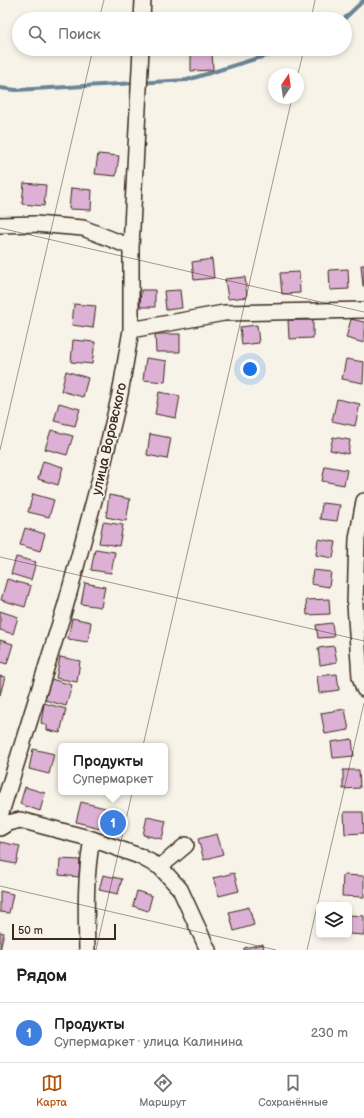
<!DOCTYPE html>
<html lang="ru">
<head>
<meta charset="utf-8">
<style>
	body { margin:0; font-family:"Balsamiq Sans",sans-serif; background:#f6f6f6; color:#202124 }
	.controls { position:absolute; right:12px; bottom:12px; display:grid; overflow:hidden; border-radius:6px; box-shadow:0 2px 6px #0003 }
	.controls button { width:36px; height:36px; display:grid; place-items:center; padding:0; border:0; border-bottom:1px solid #e0e0e0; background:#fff; color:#202124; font:20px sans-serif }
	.compass { position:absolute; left:268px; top:68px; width:36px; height:36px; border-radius:50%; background:#fff; box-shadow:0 2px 6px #0003; rotate:13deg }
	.scale { position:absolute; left:12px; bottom:10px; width:104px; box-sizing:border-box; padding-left:4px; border:2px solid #3b2a1e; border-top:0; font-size:11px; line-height:14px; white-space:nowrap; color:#3b2a1e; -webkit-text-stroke:3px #f7f3e8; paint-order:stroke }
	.you { position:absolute; left:250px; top:369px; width:14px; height:14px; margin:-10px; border:3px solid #fff; border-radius:50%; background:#1a73e8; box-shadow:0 0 0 6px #1a73e833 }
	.badge { display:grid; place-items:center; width:26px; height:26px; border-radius:50%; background:#b45309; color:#fff; font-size:13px; font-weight:700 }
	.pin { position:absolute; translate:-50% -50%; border:2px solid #fff; box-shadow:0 1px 4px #0006 }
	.popup { position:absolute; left:58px; top:743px; width:110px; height:52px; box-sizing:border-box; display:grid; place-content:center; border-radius:6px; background:#fff; filter:drop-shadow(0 1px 3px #0005); font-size:13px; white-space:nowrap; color:#757577 }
	.popup b { font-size:15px; color:#202124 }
	.popup::after { content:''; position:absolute; left:50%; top:100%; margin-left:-8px; border:8px solid transparent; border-top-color:#fff }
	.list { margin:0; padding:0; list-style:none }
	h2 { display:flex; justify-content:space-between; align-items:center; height:52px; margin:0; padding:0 16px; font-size:17px }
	h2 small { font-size:13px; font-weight:400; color:#757577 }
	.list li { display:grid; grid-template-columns:26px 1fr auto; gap:12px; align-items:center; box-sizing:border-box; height:60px; padding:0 16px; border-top:1px solid #e0e0e0 }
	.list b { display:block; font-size:15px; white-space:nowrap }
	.list p { margin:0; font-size:13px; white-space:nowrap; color:#757577 }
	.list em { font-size:13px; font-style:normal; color:#757577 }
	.icon { flex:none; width:22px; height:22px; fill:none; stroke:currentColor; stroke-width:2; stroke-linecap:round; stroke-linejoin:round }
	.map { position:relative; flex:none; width:364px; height:950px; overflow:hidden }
	.search { position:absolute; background:#fff; box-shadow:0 2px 6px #0003; left:12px; right:12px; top:12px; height:44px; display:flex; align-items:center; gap:10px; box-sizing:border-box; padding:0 14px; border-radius:22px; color:#757577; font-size:15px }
	.sheet { height:112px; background:#fff }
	nav { display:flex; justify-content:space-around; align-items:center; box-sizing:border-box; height:56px; border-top:1px solid #e0e0e0; background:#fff; font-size:11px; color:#757577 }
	nav a { display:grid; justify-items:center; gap:2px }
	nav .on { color:#b45309 }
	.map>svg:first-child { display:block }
</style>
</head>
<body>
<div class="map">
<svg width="364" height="950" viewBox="0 0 364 950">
	<rect width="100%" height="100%" fill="#f7f3e8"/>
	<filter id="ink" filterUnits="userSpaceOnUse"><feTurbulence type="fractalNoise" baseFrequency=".025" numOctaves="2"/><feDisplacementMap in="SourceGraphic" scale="8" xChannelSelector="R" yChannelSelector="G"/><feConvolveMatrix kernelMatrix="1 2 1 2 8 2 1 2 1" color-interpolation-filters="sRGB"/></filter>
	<g filter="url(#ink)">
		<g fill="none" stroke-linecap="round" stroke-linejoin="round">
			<!-- stream -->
			<path stroke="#6a8597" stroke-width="4" d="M344,19L364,0
				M0,88L16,90L187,80L258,58L296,49"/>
		</g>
		<!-- building -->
		<path fill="#ddb1d5" stroke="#3b2a1e" d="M212,51L213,70L191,71V52Z
			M98,154L119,156L116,176L95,174Z
			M24,183L46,185L44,206L22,204Z
			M71,188L92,190L91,210L69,209Z
			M212,259L214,278L194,280L192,262Z
			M361,265H364V286H363Z
			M348,269L349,289L330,290L329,270Z
			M299,272L300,293L282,294L280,273Z
			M245,277L247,297L228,299L225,279Z
			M141,290H155V307H140Z
			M180,290L182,308L166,310L164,291Z
			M74,304L96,306L93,328L72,325Z
			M351,319L364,322V343L346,338Z
			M288,320H313V338L289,339Z
			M257,325L259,343L242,345L240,327Z
			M155,334H180V352H156Z
			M73,340L95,342L92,364L71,362Z
			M146,358L167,361L165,382L143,380Z
			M346,359L364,362L363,383L342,379Z
			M66,371L88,378L83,397L61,391Z
			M159,392L180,396L176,418L155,414Z
			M337,399L360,404L355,426L332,421Z
			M59,403L80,409L75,426L54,421Z
			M51,430L73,436L67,455L45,449Z
			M150,434L171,438L167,459L147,455Z
			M333,437L350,440L348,454L330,450Z
			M43,461L63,467L58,485L38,479Z
			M325,466L347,470L344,485L322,481Z
			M33,494L54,500L49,517L28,512Z
			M109,495L130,499L126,521L106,517Z
			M322,503L340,505L337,521L320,519Z
			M103,522L123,525L119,546L99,543Z
			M25,528L45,534L40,551L20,545Z
			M318,539L336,542L333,558L316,555Z
			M95,549L115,552L111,573L91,570Z
			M16,557L36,562L31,580L11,574Z
			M313,570L331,572L329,587L311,584Z
			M7,579L31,586L25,607L1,600Z
			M85,583L105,587L101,607L81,604Z
			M329,599L330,614L307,615L306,600Z
			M0,611L18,617L13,634L0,630Z
			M72,618L91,622L88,642L68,639Z
			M332,623L334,637L318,638L316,625Z
			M0,640L13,644L7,664L0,662Z
			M334,646L337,662L320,665L318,648Z
			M60,657L80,661L77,682L56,678Z
			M337,674L339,690L319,693L317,676Z
			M0,676L5,677L0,695Z
			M51,679L72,685L66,706L45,700Z
			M44,703L66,709L60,733L47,730V725L41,723Z
			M345,709L349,730L325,734L321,713Z
			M352,739L354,756L333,758L331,742Z
			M33,749L54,754L49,774L29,769Z
			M343,770H359L360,788L343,789Z
			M25,787L45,793L40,811L20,804Z
			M81,802L117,811L112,831L76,822Z
			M344,812H363L364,833L345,834Z
			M147,817L166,821L162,839L143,835Z
			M217,834L223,854L204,860L198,839Z
			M0,842L20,846L16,864L0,861Z
			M60,859L80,860L79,877L59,875Z
			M234,873L239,891L219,896L213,878Z
			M103,875L122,879L118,894L99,890Z
			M343,875L364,876V897L342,896Z
			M0,891L13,894L9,913L0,912Z
			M137,891L152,896L148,911L133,906Z
			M249,907L254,925L234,931L229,912Z
			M349,915L364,916V935L349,934Z
			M0,932L4,933L0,950Z
			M263,944L264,950H244V948Z"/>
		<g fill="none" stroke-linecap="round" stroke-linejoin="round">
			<defs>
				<path id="minor" d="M142,19L143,0
					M0,225L35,224L83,228L131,247
					M131,330L224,313L364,310
					M364,501L357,539L355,604L360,677L364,689
					M0,816L66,604L99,482L120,394L131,330V247L141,49
					M0,828L8,823L20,820L92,839L139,856L160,867L180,889L208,950
					M160,867L186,845
					M87,950C86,912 85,876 92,839"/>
			</defs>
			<!-- minor casing -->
			<use href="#minor" stroke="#3b2a1e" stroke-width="18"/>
			<!-- minor -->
			<use href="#minor" stroke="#f7f3e8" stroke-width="15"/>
		</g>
	</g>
	<!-- ticks -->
	<path fill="none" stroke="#3b2a1e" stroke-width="1" stroke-opacity="0.45" d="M99,19L104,0M311,19L315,0M298,74L304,49M0,228L364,312M0,450L93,49M0,557L364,641M0,886L276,950M96,950L292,98M307,950L364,703"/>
	<g text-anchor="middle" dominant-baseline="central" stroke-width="3" stroke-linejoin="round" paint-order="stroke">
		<!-- street labels -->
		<g font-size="14" fill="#3b2a1e" stroke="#f7f3e8">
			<text transform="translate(109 439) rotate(-77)">улица Воровского</text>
		</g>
	</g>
</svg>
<div class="controls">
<button><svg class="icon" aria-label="layers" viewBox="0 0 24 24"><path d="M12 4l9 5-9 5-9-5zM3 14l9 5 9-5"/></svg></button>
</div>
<svg class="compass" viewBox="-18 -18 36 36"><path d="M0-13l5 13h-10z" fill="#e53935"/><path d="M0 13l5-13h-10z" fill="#757577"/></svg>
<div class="scale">50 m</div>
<div class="you"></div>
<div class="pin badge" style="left:113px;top:823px;background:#3f7fe0">1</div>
<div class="popup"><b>Продукты</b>Супермаркет</div>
<div class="search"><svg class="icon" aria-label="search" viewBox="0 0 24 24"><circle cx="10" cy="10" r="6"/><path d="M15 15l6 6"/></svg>Поиск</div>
</div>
<section class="sheet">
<h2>Рядом<small></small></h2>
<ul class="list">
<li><span class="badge" style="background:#3f7fe0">1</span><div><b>Продукты</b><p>Супермаркет · улица Калинина</p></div><em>230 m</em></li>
</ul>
</section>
<nav>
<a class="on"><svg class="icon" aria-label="map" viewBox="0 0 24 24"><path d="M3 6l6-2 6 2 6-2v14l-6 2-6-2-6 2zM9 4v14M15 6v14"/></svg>Карта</a>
<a><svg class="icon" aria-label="directions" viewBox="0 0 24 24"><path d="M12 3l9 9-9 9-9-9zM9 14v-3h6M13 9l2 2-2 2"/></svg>Маршрут</a>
<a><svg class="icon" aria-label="saved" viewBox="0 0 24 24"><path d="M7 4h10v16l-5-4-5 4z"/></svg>Сохранённые</a>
</nav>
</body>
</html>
